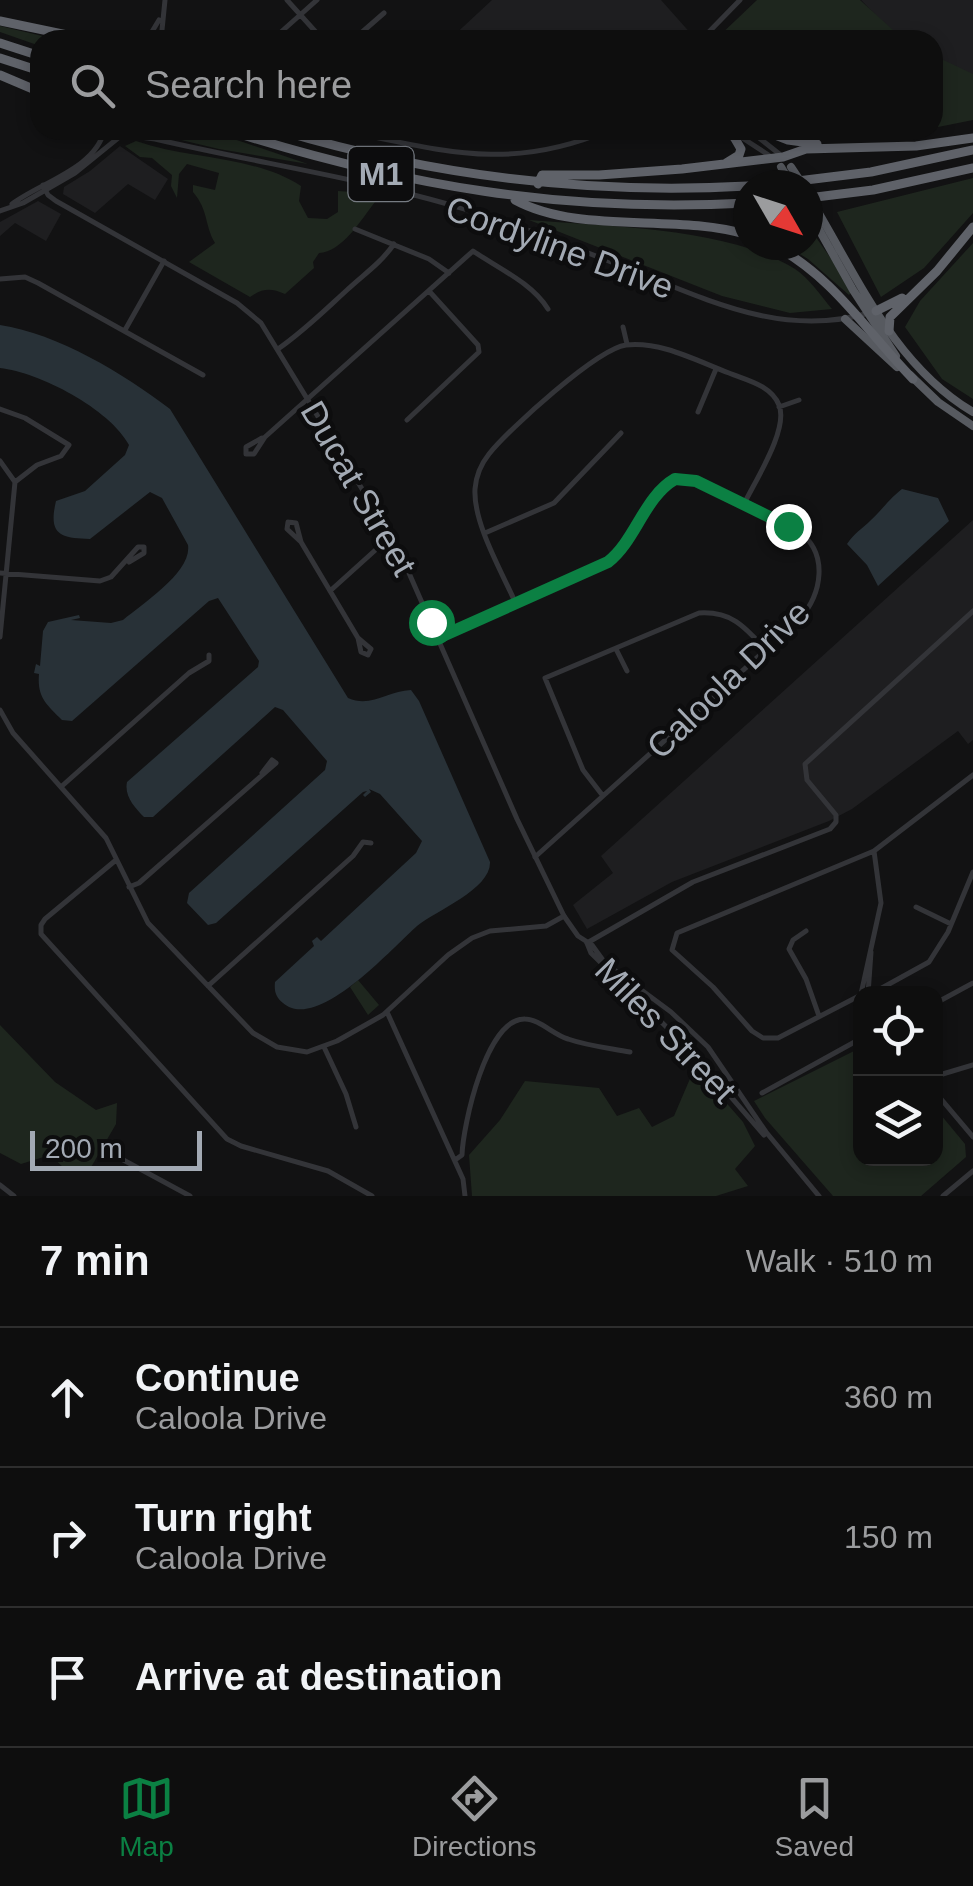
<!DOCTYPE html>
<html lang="en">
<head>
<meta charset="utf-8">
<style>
	body { margin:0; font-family:Helvetica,sans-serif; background:#1c1c1c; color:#f1f3f6 }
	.controls { position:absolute; right:30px; bottom:30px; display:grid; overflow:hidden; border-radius:20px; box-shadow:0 5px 15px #0003 }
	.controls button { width:90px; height:90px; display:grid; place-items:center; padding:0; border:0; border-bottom:2px solid #2e2e2e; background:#0e0e0e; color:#f1f3f6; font:50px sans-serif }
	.compass { position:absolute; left:733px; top:170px; width:90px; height:90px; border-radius:50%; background:#0e0e0e; box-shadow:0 5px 15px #0003; rotate:129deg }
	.scale { position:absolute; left:30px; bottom:25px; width:172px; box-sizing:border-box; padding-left:10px; border:5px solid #a3aab4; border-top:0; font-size:28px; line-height:35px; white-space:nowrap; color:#a3aab4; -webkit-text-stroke:8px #0d0d0e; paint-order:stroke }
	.stop { position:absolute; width:30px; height:30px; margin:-22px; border:8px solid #0b8043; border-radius:50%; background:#fff }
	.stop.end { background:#0b8043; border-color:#fff; box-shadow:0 2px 10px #0008 }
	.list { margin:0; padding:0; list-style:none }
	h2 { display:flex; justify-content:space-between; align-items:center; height:130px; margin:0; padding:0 40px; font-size:42px }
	h2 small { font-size:32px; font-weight:400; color:#9b9c9e }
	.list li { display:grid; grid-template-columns:65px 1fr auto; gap:30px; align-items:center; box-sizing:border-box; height:140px; padding:0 40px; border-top:2px solid #2e2e2e }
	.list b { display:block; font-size:38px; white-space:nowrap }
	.list p { margin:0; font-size:32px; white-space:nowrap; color:#9b9c9e }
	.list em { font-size:32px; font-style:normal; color:#9b9c9e }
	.icon { flex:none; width:55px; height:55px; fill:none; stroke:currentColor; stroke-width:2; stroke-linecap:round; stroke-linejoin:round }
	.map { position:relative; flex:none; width:973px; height:1196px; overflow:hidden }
	.search { position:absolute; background:#0e0e0e; box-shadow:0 5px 15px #0003; left:30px; right:30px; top:30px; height:110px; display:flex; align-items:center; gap:25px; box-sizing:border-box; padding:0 35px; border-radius:30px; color:#9b9c9e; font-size:38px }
	.sheet { height:550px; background:#0e0e0e }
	nav { display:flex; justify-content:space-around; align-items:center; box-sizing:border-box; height:140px; border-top:2px solid #2e2e2e; background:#0e0e0e; font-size:28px; color:#9b9c9e }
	nav a { display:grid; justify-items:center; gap:5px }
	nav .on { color:#0b8043 }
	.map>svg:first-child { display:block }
</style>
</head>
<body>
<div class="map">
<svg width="973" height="1196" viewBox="0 0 973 1196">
	<rect width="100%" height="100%" fill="#121213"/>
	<!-- built -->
	<path fill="#1e1e20" d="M492,0H661L693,36L689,40H449Z
		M861,0H973V112L933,73V40H900Z
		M477,130H579L556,138Z
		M120,146L168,179L155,200L128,184L95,213L63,194L64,187L90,171Z
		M38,201L61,214L46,241L15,223L0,236V222Z
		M973,520V740L968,744L958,731L852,809L829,821L672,882L587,929L573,905L613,873L601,856Z"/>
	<!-- green -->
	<path fill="#1e261e" d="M757,0H860L904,40H715Z
		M0,26L55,39L62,40H40V46L0,32Z
		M933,55L973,74V120L933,128Z
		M139,130H207L308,164L219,149Z
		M798,130H922L872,140Z
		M136,141C190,160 253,155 301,186L299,201L308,218L327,219L338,212V191L367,193L375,202C361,220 342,252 319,253L313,262L314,268L285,294C271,288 263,288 250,297L189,262L215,243C204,224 209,211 193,192V185L215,190L219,173L187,164L179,174L177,198L171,186L172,175L152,158L140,157L125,146Z
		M973,178V213L924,268L881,297L837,212Z
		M529,220C609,227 727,227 795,269C809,278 821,296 832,309L790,313L722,296Z
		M808,226L853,290L849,295L808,259L785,245H808Z
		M973,243V399L942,379L905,327L920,301Z
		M358,980L379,1005L368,1015L350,987Z
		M0,1025L55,1082L96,1110L117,1103L116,1124L90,1169H65L50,1155L21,1164L0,1153Z
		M860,1048V1158H936V1109L965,1144L966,1157L921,1196H833L765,1118L754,1101Z
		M695,1067L743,1122L755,1146L735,1169L748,1186L716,1196H472L469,1155L500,1120L525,1081L599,1088L617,1116L639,1108L652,1127L674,1116Z"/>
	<!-- water -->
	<path fill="#283137" d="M0,325C58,334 123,373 170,409L348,698C371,708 388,691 411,690L419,701L490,862C491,889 437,910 417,926C392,948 317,1033 283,1003C276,997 274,992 275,982L314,946L312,941L317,937L321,941L416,853L422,841L380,794L369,789L371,792L365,797L363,795L367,791L363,792L216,923L208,925L187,903L189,893L325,770L327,761L283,710L275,707L153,817H144C135,808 124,796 127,782L258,667L259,661L218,598L209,601L72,721L62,720C46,704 37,697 39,674L34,673L36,664L40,666L43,631L48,622L79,615L80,618L71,620L111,623L123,620C143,603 192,572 188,545L162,498L150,492L90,539C60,538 48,535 56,501L85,491L125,455L129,445C110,409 39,372 0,368Z
		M902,489L938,498L949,521L878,586L867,565L847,544C854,533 862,529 871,520C882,510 888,500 902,489Z"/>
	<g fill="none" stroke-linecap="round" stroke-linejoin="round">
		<!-- minor -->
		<path stroke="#333438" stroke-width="5" d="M287,0L323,40
			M272,40L317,0
			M353,40L384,13
			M701,40L740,0
			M355,229L429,259L449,273
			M0,279L25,277L38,283L203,375
			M623,327L627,344
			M125,330L164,261
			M278,349C304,331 324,311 347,290C364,274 380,264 394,244
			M779,407L799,400
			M0,409L25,418L69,445L61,456L37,465L15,482
			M698,412L716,369
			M407,420L479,352L478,345L429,291
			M246,454H254L265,437L473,251C498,268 532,283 548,309
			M246,454V447L262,438
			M0,461L15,482L0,637
			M288,522L296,523L301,542L358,638L361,652L368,655
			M288,522L287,529L301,542
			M485,533L554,503L621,433
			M129,562L144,553V547
			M0,573L100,581L111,577L138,547H144
			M330,591L391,536
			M516,604C502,572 473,523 475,489C476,476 481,464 489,454C509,429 597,349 626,345C661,341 697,361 729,373C746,380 771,385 779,405C789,429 755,481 744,504
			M358,638L371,649L368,655
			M438,638L608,562C636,539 644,497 675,479C698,476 720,493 740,502C759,511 780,519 797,530C830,553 822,594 799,620L535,857
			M616,649L627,671
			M0,710L13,733L106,838L148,923L253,1033L277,1047L307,1052L337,1041L383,1015L448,955L472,938L490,931L546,926L564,916
			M262,773L272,760L276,763
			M62,786L189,673L209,661V655
			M603,796L583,770L545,678L699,613C732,611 745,627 766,650
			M116,860L45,919L41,925V934L227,1139L241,1146L328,1171L372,1196
			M129,887L139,883L276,763
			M916,907L951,924
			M806,931L793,940L789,949L806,979L819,1016
			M587,943L693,882L830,829L836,822V815L807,780L805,764L973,611
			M208,986L353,856L363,842L371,843
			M861,994L881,903L874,851
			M868,994L871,952
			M871,994L929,962L948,932L973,872
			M859,996L778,1038H763L752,1031L713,987L672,950L677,933L874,851L973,775
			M936,1003L973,983
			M387,1012L463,1179L465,1196
			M324,1047L346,1094L356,1127
			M936,1076L973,1065
			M762,1093L860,1039
			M936,1093L973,1137
			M103,1149L190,1196
			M455,1160L462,1155C463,1126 486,1018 525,1019C539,1019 554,1035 568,1039C588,1046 609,1048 630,1052
			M0,1185L14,1196
			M943,1196L973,1171"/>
		<!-- tertiary -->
		<path stroke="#333438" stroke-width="5" d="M147,40L159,20
			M161,40L165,0
			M339,130C442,150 508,173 609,130
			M730,130L770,156
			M749,130L782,156
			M125,135L155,139C253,162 354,177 451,205C511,222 570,246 629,269C708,300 782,338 869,313
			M43,185L48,195L56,201L237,303L261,323L398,548L517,819L564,916L578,936L592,945L605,963L671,1012L708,1047L766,1132L819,1196
			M12,204C39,183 97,168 104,130
			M0,211L23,203L75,173L128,130
			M587,943L591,953L693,1053L764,1135"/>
		<!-- trunk -->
		<path stroke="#575a60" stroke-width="8" d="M808,210L853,290L896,356
			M817,210C860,283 897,367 973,412
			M845,319L897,367
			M910,375L938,402L973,426"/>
		<!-- motorway -->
		<path stroke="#5f6269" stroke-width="9" d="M0,21L91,40
			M0,43L40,56
			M0,58L40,71
			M0,75L40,92
			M227,130C404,186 562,213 748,203
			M279,130C432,176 588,195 748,186
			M721,130L734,137L741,149L739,155L726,163
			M762,130L788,140L817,144
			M538,184L542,175H599L682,169L783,157L806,149L916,146L973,138
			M765,185L871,172L973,150
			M808,198L873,190L973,168
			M515,200C579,235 677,213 748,235
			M773,245C833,276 867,332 913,379
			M876,311L902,298
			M889,331L890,317L937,271L973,227"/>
		<!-- trunk-bridge -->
		<path stroke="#575a60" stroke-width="8" d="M781,167L792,185
			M791,167L803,185
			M808,194L817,210"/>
	</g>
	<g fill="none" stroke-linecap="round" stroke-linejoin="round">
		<!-- route -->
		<path stroke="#0b8043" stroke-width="12" d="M431,622L438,638L608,562C636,540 644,497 675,479L696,481L788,526"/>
	</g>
	<g text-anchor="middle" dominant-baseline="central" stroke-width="9" stroke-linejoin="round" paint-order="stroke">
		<!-- shield labels -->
		<rect fill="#0d0d0e" stroke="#767b82" stroke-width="2.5" x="348.5" y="147" width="65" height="54" rx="8"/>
		<g font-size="32" font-weight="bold" fill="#a3aab4">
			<text x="381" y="174">M1</text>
		</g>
		<!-- street labels -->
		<g font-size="35" fill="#a3aab4" stroke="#0d0d0e">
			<text transform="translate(560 247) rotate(20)">Cordyline Drive</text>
			<text transform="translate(359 488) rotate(60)">Ducat Street</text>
			<text transform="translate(728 679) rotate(-44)">Caloola Drive</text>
			<text transform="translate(666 1030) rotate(46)">Miles Street</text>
		</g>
	</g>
</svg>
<div class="controls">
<button><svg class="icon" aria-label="locate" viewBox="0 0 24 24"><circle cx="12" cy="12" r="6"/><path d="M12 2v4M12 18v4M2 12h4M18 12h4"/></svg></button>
<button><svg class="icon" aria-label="layers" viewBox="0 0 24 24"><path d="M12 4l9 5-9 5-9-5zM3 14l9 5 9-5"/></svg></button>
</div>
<svg class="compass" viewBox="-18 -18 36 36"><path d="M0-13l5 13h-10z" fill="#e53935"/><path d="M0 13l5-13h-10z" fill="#9b9c9e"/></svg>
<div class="scale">200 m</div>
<div class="stop" style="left:431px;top:622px"></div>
<div class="stop end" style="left:788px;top:526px"></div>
<div class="search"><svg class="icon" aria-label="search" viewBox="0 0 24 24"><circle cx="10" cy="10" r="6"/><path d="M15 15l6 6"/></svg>Search here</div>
</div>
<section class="sheet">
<h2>7 min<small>Walk · 510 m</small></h2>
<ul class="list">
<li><svg class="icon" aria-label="ahead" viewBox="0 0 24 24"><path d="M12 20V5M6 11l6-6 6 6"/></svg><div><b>Continue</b><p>Caloola Drive</p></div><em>360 m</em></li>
<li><svg class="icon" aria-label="right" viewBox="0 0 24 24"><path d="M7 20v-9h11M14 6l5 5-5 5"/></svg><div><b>Turn right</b><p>Caloola Drive</p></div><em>150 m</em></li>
<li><svg class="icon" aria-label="arrive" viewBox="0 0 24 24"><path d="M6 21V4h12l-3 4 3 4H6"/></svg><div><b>Arrive at destination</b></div></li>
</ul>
</section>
<nav>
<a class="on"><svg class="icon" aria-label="map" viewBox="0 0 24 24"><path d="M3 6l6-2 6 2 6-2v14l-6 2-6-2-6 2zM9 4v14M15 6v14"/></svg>Map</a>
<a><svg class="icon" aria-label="directions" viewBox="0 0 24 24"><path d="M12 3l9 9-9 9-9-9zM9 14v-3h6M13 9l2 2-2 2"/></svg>Directions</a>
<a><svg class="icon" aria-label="saved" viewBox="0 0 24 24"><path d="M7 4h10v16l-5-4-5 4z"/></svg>Saved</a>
</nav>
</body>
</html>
